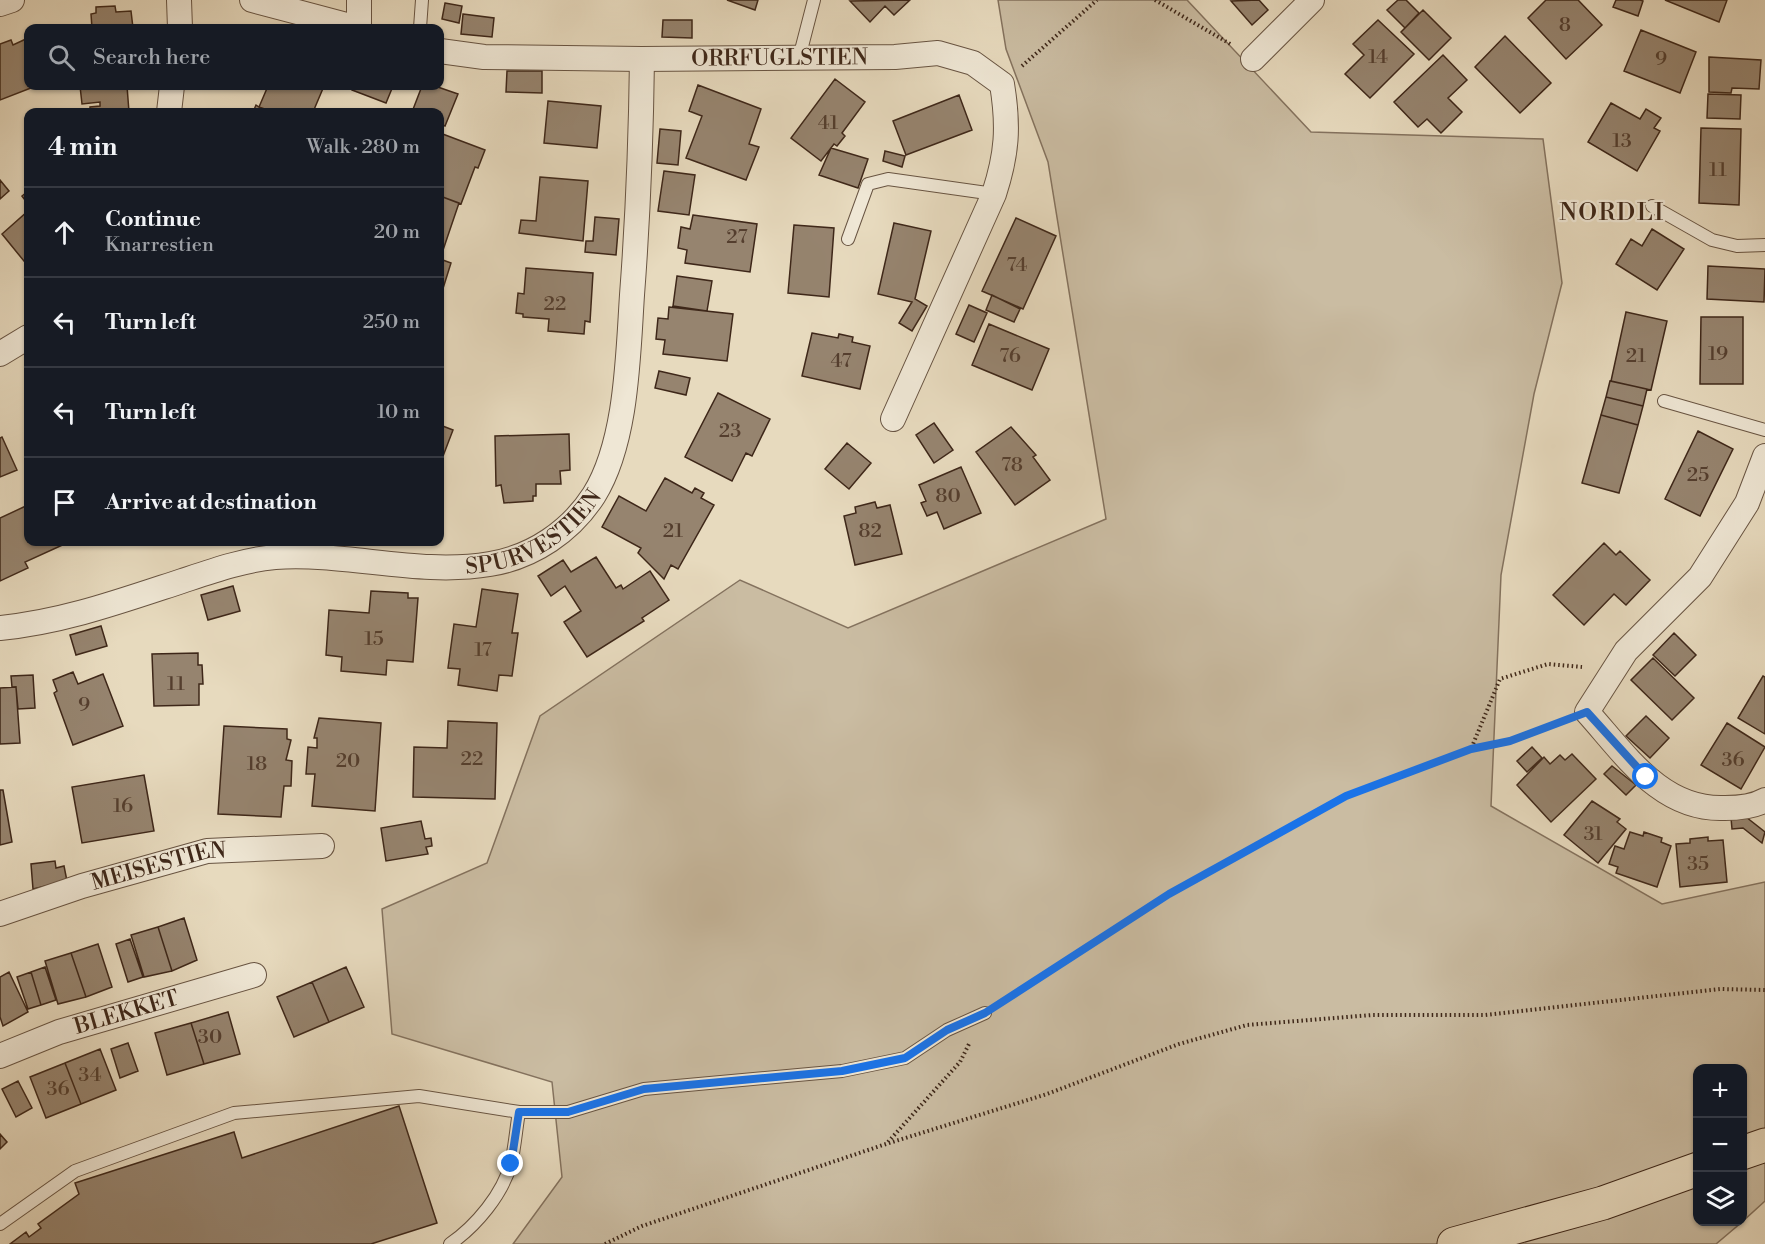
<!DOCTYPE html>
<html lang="en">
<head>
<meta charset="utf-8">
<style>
	body { margin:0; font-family:"Libre Bodoni",serif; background:#242831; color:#f1f3f6 }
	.controls { position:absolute; right:18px; bottom:18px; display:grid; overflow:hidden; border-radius:12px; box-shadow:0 2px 4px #0004 }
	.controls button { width:54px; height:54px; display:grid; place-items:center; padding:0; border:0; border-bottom:2px solid #363941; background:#171b24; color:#f1f3f6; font:30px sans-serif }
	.stop { position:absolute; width:18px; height:18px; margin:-14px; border:4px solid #1a73e8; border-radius:50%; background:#fff }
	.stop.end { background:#1a73e8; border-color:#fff; box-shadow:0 2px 6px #0008 }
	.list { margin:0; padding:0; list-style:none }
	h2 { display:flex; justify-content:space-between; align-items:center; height:78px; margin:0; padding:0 24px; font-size:26px }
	h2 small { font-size:20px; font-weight:400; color:#9ea1a6 }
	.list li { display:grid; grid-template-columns:39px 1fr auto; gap:18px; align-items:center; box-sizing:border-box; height:90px; padding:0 24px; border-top:2px solid #363941 }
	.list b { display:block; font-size:22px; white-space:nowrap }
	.list p { margin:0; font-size:20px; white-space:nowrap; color:#9ea1a6 }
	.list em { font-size:20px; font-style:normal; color:#9ea1a6 }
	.icon { flex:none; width:33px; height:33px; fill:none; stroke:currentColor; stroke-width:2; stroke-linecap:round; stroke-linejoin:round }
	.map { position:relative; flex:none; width:1765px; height:1244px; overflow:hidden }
	.search { position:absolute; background:#171b24; box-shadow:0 2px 4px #0004; left:24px; top:24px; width:420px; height:66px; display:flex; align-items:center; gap:15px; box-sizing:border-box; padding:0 21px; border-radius:12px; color:#9ea1a6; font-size:22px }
	.panel { position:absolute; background:#171b24; box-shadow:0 2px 4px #0004; left:24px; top:108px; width:420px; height:438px; border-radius:12px }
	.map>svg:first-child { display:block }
</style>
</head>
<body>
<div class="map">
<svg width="1765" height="1244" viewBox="0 0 1765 1244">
	<rect width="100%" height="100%" fill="#e7dabe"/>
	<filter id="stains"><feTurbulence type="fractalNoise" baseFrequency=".00333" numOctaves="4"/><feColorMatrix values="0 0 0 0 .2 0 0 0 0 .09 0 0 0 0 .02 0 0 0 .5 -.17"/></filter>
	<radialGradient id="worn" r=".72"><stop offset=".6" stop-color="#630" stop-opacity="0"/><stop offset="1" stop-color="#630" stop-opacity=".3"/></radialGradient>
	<!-- green -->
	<path fill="#cabca2" stroke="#84725e" stroke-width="1.5" d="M998,0H1187L1311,132L1543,139L1562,283L1534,394L1501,575L1491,806L1662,904L1765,882V1201L1743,1221L1742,1068H1698V1222H1742L1716,1244H513L562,1177L552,1082L392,1034L382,909L487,863L540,716L740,580L848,628L1106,519L1048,162L1006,49Z"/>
	<!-- building -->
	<path fill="#96846f" stroke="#3e2719" stroke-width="1.5" d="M727,0H758L755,10Z
		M910,0L894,15L885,6L870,22L850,1Z
		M1259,0L1268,10L1252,25L1231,1Z
		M1398,0H1406L1419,13L1405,28L1387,10Z
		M1546,0H1578L1602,25L1566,59L1528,18Z
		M1616,0H1640L1643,1L1638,16L1613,7Z
		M1665,0H1727L1719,22Z
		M445,3L462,6L459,23L442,19Z
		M115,6L116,12L131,11L133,28H92L91,14L96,13V7Z
		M1423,10L1451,38L1429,60L1401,32Z
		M463,14L494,18L492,37L461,34Z
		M663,20H692V38L662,37Z
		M1378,20L1414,54L1370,98L1345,74L1364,55L1353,44Z
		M1641,30L1696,52L1680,93L1624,71Z
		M1505,36L1551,83L1520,113L1475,67Z
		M28,38V86H36L0,100V44L11,40L13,45Z
		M1443,55L1467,80L1448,98L1462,112L1441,133L1427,119L1418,127L1394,102Z
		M1709,57L1761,60L1759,89L1732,88L1731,93L1709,92Z
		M507,71H542V93L506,92Z
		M835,79L865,102L842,133L845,136L837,146L834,144L821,161L791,138Z
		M698,85L761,109L749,144L759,147L746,180L686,158L702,116L689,111Z
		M80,86H127L129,112H90V107L100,106V102L82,104Z
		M268,86H324L313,112H273L259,107Z
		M353,86H393L386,103L352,90Z
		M422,86H435L458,94L445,126L440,124V112H412Z
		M1708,94L1741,95L1740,119L1707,118Z
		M959,95L972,130L906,155L893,121Z
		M548,101L601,106L597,148L544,143Z
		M1611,103L1640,119L1646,109L1661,118L1654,128L1660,131L1637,171L1588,142Z
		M256,105L259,107L273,112H253Z
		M1701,128L1741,129L1739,205L1699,203Z
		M660,129L681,131L678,165L657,163Z
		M440,133L485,150L478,168L475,167L461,204L440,196Z
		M831,148L868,159L858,188L819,175Z
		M885,151L905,156L902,167L883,161Z
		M664,171L695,175L689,215L658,211Z
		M540,177L588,181L583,241L519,233L521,220L536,221Z
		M0,180L9,191L0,199Z
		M28,191V204L22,196Z
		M440,196L459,203L440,259Z
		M28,211V266L2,234Z
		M693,215L757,224L750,272L685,263L687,250L678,248L681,227L690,229Z
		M595,217L619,219L616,255L585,252L586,241H593Z
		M1016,218L1056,236L1023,309L982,291Z
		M894,223L931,231L915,299L927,306L912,331L899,323L912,302L878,294Z
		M794,225L834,228L829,297L788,293Z
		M1652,229L1684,249L1657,290L1616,264L1631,239L1642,246Z
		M440,259L451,263L440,298Z
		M1708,266L1765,269L1764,302L1707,299Z
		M526,268L593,273L590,322L585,321L584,334L548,331L549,319L523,317V314L516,313L518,293L524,294Z
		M677,276L712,281L707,311L673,306Z
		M992,295L1020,309L1014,322L986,310Z
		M969,305L987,313L974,342L956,334Z
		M669,307L733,314L727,361L663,354L665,340L656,339L658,318L668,319Z
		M1626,312L1667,321L1651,390L1611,381Z
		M1701,317H1743V384H1700Z
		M989,324L1049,349L1032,390L972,365Z
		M812,333L838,338L839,334L853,337L852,342L870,346L860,389L802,376Z
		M659,371L690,378L686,395L655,388Z
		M1610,381L1647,389L1643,406L1606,397Z
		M718,393L770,419L752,456L746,453L732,481L685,457Z
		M1606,397L1643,406L1638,425L1601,415Z
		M1601,415L1638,425L1619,493L1582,483Z
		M934,423L953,450L934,463L916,435Z
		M440,425L453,430L440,464Z
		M1011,427L1036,455L1033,457L1050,480L1015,505L976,452Z
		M1698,431L1733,449L1700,516L1665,499Z
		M569,434L570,470L560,471L561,484H536V496H533V501L504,503L501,485L496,486L495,436Z
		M2,437L17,470L0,477V438Z
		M847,443L871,463L849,489L825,469Z
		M961,467L981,513L944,529L937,512L927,516L921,503L926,501L919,485Z
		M665,478L692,493L695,488L704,493L701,498L714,505L678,569L671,565L664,579L638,553L641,548L602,527L619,496L646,511Z
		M875,502L877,508L890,505L902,554L855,565L844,516L856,513L855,507Z
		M28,505V542H69L25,562L28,568L0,581V518Z
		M1604,543L1616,555L1620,551L1650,580L1626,605L1614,594L1584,625L1553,595Z
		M596,557L616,588L621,585L623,589L650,571L669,600L642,618L644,621L587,657L564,622L581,611L565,586L551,596L538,576L563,560L571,572Z
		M233,586L240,611L208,620L201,595Z
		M482,589L518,594L512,633H518L512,676L499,675L497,691L458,685L460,669L448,668L454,624L476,627Z
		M371,591L408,593V598H418L413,662L387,660L386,675L341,671L342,657L326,655L329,610L369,613Z
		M101,626L107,646L76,655L70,635Z
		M1674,633L1696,655L1675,676L1653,655Z
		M198,653V665H202L203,684H199V705L154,706L152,654Z
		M1653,658L1694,698L1672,720L1631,680Z
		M73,672L78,684L103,674L123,726L73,745L54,693L57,691L53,680Z
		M33,675L35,708L18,709L16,687H12L11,676Z
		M1763,676L1765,677V734L1738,718Z
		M16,687L20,743L0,744V688Z
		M1646,716L1669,738L1650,758L1626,736Z
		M319,718L381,723L375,811L312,806L315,774H306L308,747L317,748V738H314Z
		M448,721L497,723L495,799L413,797L414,747L447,748Z
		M1727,723L1765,747L1741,789L1701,765Z
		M224,726L287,729V739L291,740L286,760L292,761L291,786H284L281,817L218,814Z
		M1532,747L1542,758L1527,772L1517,761Z
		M1572,754L1596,779L1551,822L1517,785L1544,757L1550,764L1560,755L1565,760Z
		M1612,766L1636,785L1626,795L1604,774Z
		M144,775L154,831L82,843L72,787Z
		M0,790H3L12,842L0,845Z
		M1592,801L1620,819L1617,822L1626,829L1598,863L1564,835Z
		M1746,817L1765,832L1762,843L1743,828L1732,829L1731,818Z
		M421,821L425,839L431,838L432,846L426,847L428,854L386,861L381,828Z
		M1630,832L1643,836L1644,832L1662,838L1661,842L1671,846L1657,887L1616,873L1618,867L1609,864L1615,846L1624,849Z
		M1708,837V841L1723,840L1727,882L1680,887L1676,844L1690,843V839Z
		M55,861L56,868L64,866L67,881L33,889L31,864Z
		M184,918L197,960L172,971L158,927Z
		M158,927L172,971L144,977L131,935Z
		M130,939L143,977L128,982L116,944Z
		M98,944L112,987L86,997L71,953Z
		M71,953L86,997L58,1004L45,961Z
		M45,967L56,1000L41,1005L31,972Z
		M346,967L364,1007L329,1022L312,982Z
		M9,972L28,1012L3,1026L0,1017V977Z
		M31,972L41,1005L28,1009L17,977Z
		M312,982L329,1022L294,1037L277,997Z
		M228,1012L240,1054L204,1064L191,1023Z
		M191,1023L204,1064L167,1075L155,1033Z
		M128,1043L138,1071L120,1078L111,1049Z
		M100,1049L116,1090L81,1104L65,1063Z
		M65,1063L81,1104L46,1118L30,1077Z
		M18,1081L32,1108L16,1117L2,1089Z
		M399,1106L437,1223L371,1244H10L26,1232L29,1237L41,1228L38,1224L79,1194L75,1183L234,1132L242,1158Z
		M0,1134L7,1142L0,1149Z"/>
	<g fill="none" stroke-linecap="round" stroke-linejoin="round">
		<defs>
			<path id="lane" d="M420,28L422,0
				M799,58L814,0
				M1652,206L1712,240L1737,246L1765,245
				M848,239L868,184L888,179L994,194
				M1664,401L1765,430
				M0,1224L75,1171L234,1113L419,1096L519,1112H568L644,1089L842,1071L905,1058L947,1030L985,1013
				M450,1244C476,1226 503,1194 511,1163C515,1147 516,1129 519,1112"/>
			<g id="street">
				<path d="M179,0L180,28"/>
				<path d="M252,0L358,28"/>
				<path d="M0,4L12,0"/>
				<path d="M359,28V0"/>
				<path id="s1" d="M440,51L484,57L642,59L895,57L938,53L973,63L1002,84C1009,127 1007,154 994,194L893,419"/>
				<path d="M1253,59L1312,0"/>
				<path d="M169,112L172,86"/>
				<path d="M0,354L28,337"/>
				<path d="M1765,456L1747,503L1700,577L1626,651L1587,712C1625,754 1661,811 1725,808C1738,808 1753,807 1765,800"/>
				<path id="s2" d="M0,628C63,622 121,601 182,581C212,571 243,560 275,557C347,552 419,576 490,564C533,557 571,531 594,495C627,442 628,356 632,295C638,216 641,138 642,59"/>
				<path id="s3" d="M0,914L82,886L207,851L322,846"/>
				<path id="s4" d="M0,1056L59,1032L254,975"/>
			</g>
			<path id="primary" d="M1742,1153L1765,1145
				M1454,1244L1603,1203L1698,1169"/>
		</defs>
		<!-- lane casing -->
		<use href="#lane" stroke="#685442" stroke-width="14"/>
		<!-- street casing -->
		<use href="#street" stroke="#685442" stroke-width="26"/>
		<!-- primary casing -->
		<use href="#primary" stroke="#3e2719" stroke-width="35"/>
		<!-- path -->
		<path stroke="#3e2719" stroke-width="4" stroke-dasharray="1.5 3" stroke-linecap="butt" d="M1155,0L1232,45
			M1022,66L1097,0
			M1471,749L1510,741L1564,721
			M1002,1001L1169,894L1346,796L1471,749L1500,679L1548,664L1582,667
			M888,1142L960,1062L969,1044
			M605,1244L642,1226L886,1144L1047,1094L1179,1044L1247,1025L1372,1015H1485L1720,989L1765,990"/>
		<!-- lane -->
		<use href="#lane" stroke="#efe7d5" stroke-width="12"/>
		<!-- street -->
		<use href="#street" stroke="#efe7d5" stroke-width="24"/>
		<!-- primary -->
		<use href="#primary" stroke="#e7dabe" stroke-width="33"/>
	</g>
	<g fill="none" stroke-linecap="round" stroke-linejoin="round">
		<!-- route -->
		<path stroke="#1a73e8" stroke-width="8" d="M511,1164L519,1112H568L644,1089L842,1071L905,1058L947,1030L985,1013L1169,894L1346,796L1471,749L1510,741L1587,712L1646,777"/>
	</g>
	<g text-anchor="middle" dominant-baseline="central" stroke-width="4.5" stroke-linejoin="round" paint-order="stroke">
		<!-- number labels -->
		<g font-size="20" fill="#543e2e">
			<text x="1565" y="25">8</text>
			<text x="1378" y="57">14</text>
			<text x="1661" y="59">9</text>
			<text x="828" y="123">41</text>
			<text x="1622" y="141">13</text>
			<text x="1718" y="170">11</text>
			<text x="737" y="237">27</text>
			<text x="1017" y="265">74</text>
			<text x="555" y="304">22</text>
			<text x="1718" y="354">19</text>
			<text x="1010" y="356">76</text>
			<text x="1636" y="356">21</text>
			<text x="841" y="361">47</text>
			<text x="730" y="431">23</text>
			<text x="1012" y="465">78</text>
			<text x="1698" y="475">25</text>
			<text x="948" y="496">80</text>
			<text x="673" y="531">21</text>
			<text x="870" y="531">82</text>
			<text x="374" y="639">15</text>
			<text x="483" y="650">17</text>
			<text x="176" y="684">11</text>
			<text x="84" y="705">9</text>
			<text x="472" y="759">22</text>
			<text x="1733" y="760">36</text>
			<text x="348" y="761">20</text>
			<text x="257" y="764">18</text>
			<text x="123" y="806">16</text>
			<text x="1593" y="834">31</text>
			<text x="1698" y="864">35</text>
			<text x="210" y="1037">30</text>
			<text x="90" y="1075">34</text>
			<text x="58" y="1089">36</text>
		</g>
		<!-- street labels -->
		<g font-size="22" fill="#3e2719" stroke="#efe7d5">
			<text stroke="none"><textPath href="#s1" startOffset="340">ORRFUGLSTIEN</textPath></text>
			<text stroke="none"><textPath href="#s2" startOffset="554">SPURVESTIEN</textPath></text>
			<text stroke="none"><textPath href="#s3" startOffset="166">MEISESTIEN</textPath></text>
			<text stroke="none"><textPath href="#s4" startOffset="134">BLEKKET</textPath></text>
		</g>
		<!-- neighbourhood labels -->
		<g font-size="24" letter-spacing="1.5" fill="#3e2719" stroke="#efe7d5">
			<text x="1612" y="213">NORDLI</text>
		</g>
	</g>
	<rect width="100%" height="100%" filter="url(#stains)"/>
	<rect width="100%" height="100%" fill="url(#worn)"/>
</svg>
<div class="controls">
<button>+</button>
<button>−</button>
<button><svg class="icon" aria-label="layers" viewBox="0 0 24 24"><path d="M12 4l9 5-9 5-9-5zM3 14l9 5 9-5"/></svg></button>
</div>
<div class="stop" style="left:1646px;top:777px"></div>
<div class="stop end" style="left:511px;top:1164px"></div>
<div class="search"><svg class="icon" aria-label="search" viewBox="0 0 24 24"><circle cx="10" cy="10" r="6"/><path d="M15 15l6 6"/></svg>Search here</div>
<section class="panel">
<h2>4 min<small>Walk · 280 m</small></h2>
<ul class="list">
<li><svg class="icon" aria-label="ahead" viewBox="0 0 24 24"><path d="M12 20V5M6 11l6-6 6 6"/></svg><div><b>Continue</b><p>Knarrestien</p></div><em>20 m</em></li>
<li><svg class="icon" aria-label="left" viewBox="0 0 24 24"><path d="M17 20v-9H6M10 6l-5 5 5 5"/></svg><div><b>Turn left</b></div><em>250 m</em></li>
<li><svg class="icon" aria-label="left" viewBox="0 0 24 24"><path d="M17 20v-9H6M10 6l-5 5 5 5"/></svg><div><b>Turn left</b></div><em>10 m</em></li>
<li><svg class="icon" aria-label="arrive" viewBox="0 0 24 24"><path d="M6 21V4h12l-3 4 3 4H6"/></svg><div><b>Arrive at destination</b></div></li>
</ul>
</section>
</div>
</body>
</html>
